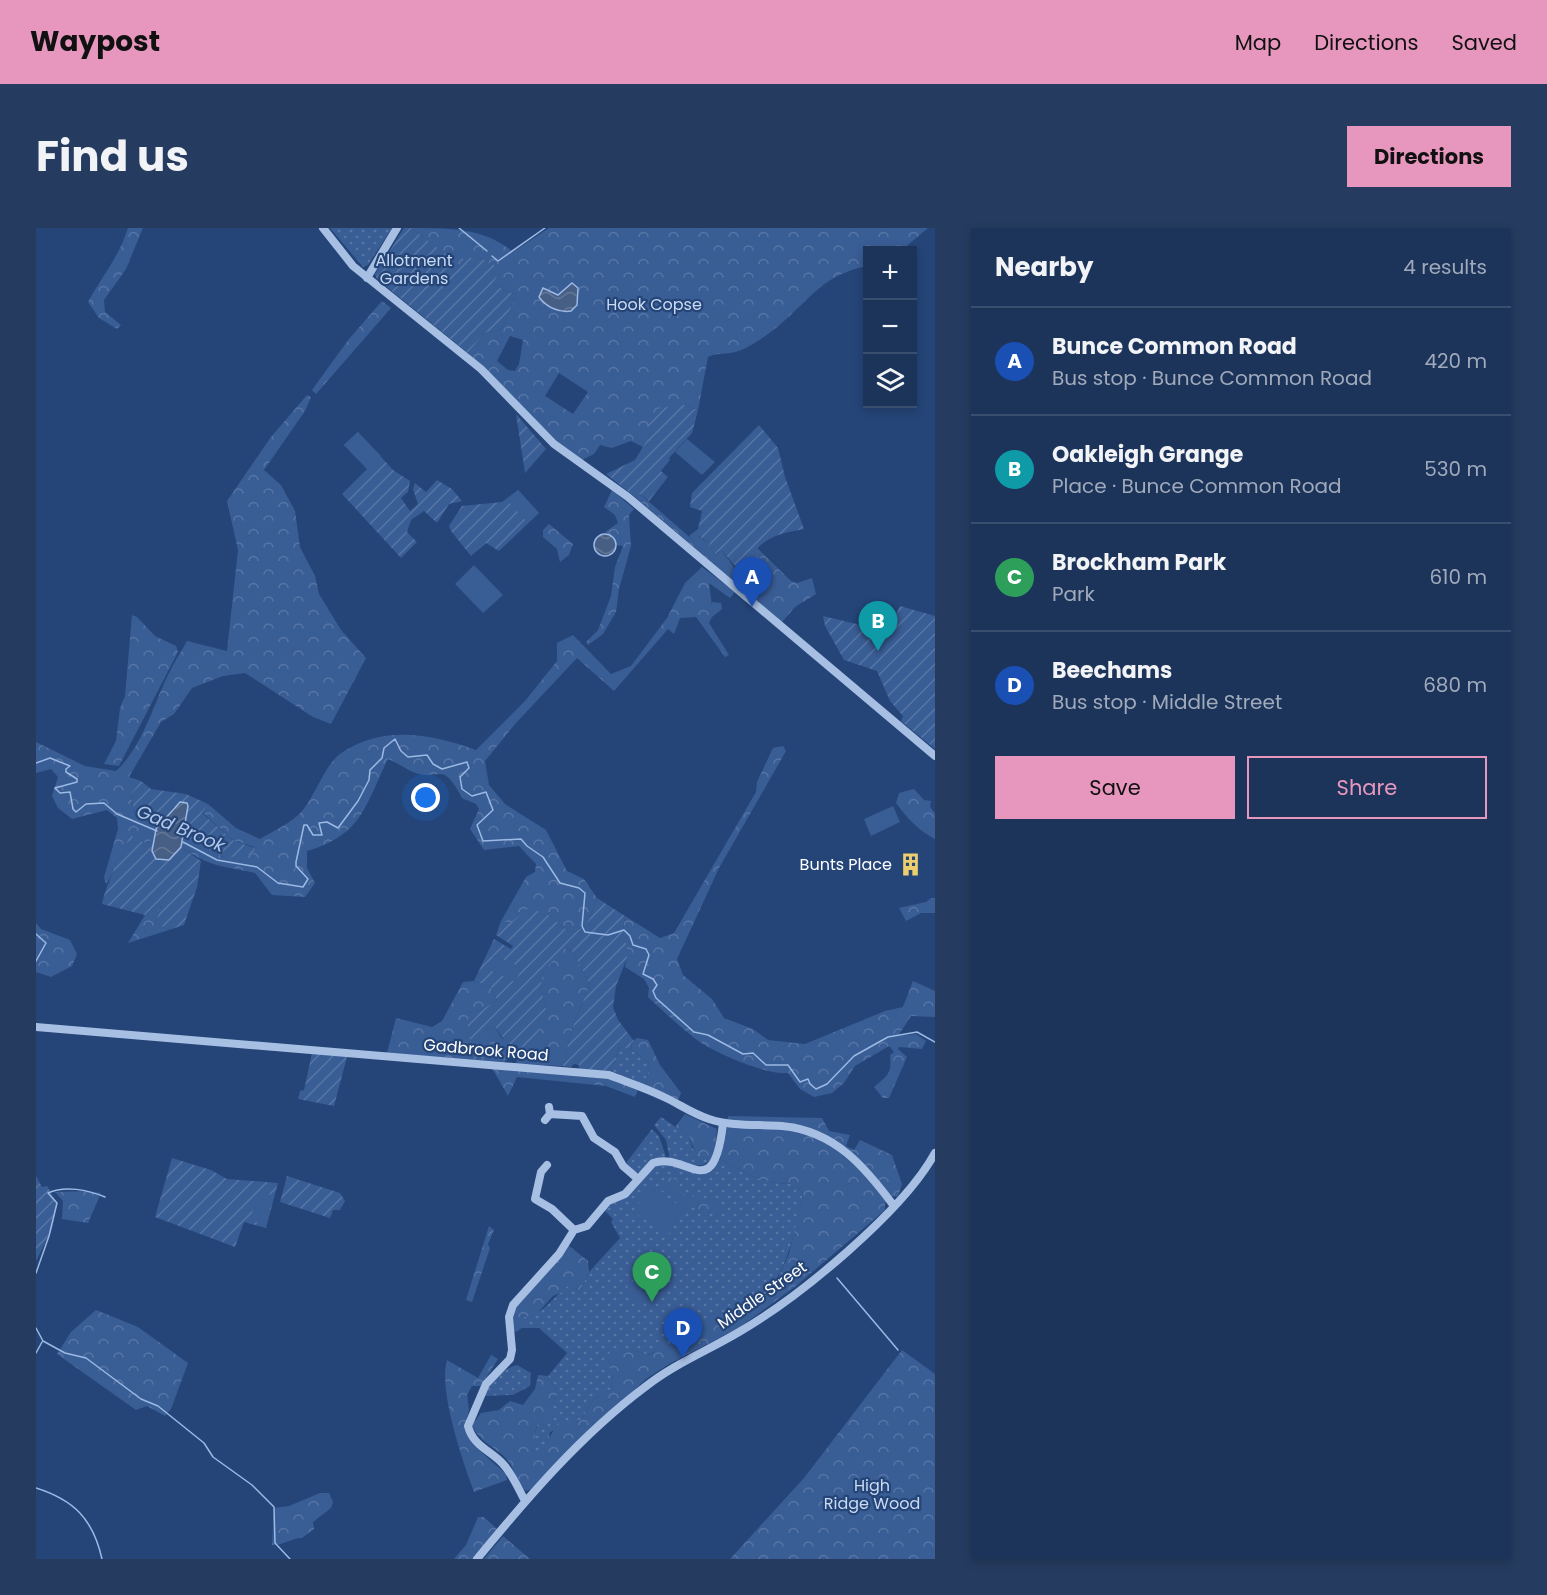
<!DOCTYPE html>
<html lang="en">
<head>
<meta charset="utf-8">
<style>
	body { margin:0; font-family:Poppins,sans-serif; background:#253c60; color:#f1f3f6 }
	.controls { position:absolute; right:18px; top:18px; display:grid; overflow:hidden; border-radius:0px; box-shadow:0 3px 9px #0003 }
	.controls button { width:54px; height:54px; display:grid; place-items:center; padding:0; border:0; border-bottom:2px solid #3a4f70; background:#1c345a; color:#f1f3f6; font:30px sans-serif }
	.you { position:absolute; left:390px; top:570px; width:21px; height:21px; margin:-15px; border:4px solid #fff; border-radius:50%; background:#1a73e8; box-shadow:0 0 0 9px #1a73e833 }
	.badge { display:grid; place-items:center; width:39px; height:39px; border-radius:50%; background:#e797bd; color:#fff; font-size:20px; font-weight:700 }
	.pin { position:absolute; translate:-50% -50px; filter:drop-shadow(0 2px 3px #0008) }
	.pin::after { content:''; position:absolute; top:32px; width:21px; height:18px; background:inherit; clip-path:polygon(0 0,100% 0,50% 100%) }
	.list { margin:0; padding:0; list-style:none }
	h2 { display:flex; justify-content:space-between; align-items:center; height:78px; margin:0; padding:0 24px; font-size:26px }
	h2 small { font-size:20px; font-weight:400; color:#a0aabb }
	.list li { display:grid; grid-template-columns:39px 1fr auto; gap:18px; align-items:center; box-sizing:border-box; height:108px; padding:0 24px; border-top:2px solid #3a4f70 }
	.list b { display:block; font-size:22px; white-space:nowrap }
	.list p { margin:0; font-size:20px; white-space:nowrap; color:#a0aabb }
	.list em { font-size:20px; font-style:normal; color:#a0aabb }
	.actions { display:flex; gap:12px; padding:18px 24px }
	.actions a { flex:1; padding:14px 0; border:2px solid #e797bd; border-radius:0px; text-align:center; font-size:21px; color:#e797bd }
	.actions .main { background:#e797bd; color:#111 }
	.icon { flex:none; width:33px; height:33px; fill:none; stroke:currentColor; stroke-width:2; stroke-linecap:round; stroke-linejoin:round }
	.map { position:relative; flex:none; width:899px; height:1331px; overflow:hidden; border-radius:0px }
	header { display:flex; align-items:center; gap:36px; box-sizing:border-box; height:84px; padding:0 30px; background:#e797bd; color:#111 }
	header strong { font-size:28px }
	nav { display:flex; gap:33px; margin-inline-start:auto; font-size:21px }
	.intro { display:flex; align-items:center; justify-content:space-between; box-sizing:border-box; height:144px; padding:0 36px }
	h1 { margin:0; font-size:42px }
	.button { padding:15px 27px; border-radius:0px; background:#e797bd; color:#111; font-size:21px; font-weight:700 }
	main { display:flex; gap:36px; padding:0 36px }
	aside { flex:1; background:#1c345a; border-radius:0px; box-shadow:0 3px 9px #0003 }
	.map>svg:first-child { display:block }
</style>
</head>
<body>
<header>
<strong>Waypost</strong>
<nav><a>Map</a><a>Directions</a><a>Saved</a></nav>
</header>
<div class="intro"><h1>Find us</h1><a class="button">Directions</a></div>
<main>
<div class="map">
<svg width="899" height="1331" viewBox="0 0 899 1331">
	<defs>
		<pattern id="grass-dots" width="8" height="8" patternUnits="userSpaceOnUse" patternTransform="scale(1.5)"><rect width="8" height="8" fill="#395d95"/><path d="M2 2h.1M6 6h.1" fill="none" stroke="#5775a5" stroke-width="1.8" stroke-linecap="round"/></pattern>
		<pattern id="forest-crowns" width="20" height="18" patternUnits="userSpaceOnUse" patternTransform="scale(1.5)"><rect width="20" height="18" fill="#395d95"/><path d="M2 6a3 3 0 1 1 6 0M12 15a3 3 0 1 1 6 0" fill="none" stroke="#5775a5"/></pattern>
		<pattern id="garden-furrows" width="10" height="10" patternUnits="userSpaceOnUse" patternTransform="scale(1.5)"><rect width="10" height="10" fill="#395d95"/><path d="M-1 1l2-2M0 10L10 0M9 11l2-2" fill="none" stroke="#5775a5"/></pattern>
		<pattern id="water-waves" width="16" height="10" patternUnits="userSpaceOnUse" patternTransform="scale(1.5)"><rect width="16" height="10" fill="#475f85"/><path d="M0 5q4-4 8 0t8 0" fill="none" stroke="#637797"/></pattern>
	</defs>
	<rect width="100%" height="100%" fill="#254578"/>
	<!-- grass -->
	<path fill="url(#grass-dots)" d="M294,0H356L332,37L327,39Z
		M583,819L596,822L614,836L609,857L575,843Z
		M625,889L653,908L656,920L674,932C664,943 648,935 634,932L630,912L618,897Z
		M616,901L623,908L630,929L616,932L606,943L599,945L590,935Z
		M684,931C707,946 732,957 760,956L767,967C755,1021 748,1065 694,1093C667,1106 638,1111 612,1127L600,1123L577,1145L575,1161L557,1172L545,1192L514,1204L512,1217L503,1229L495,1222L501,1197L522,1166L512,1148L531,1125L503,1100H486V1089L496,1088L507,1081L531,1058L544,1063L553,1044L584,1010L575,994L577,991L568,982C579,972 604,944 616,939C639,928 664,962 684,931Z
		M481,1137L495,1145L494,1158L477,1167L448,1168C452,1153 466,1141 481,1137Z"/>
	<!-- forest -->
	<path fill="url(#forest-crowns)" fill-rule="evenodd" d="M92,0H107L90,41L68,72L69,84L85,97L81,101L63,90L52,74C66,48 83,29 92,0Z
		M375,0C414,0 449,0 477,24L513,0H892L866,22H831V38C782,48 772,76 736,103C725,111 709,123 695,125C686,126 680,125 672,129L662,182L646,176L616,204L607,219L595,213L576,220L564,217L558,226L546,232L529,221L432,125L448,105L466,101L480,67L457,56L454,36L446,30L417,42L409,34V26ZM507,60L519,67L542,60L539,80C528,89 510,79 503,69ZM474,108L487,112L483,136L479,143L472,142L461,133ZM523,145L552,164L537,186L509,168Z
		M346,73L355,80L280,166L276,162L313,111Z
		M271,167L275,169L269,183L228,242L245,257L259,283L264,319L279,348L283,366L305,402L330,430L295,496L277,489L209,445L187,448L156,460L138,486L125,494L93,549L105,553L95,567L98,586L114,593L120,601L117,612L109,615L94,608L81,639L70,656L68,649L82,601L81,590L71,582L36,591L22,580L16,568L22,549L15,541L0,545V514L49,538L80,543C107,518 117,477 133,445C138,434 145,424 151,413L191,423L202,322L191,273L235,209Z
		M576,262L598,281L593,287L595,318L583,361L580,384L567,406L552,417L550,414L562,402L575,368L579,339L587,318L580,317L576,308L569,304L582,295L579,287L568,279Z
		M604,266L657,312L662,308L674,316L681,326L685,322L700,342L735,346L718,324L721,320L755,353L761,355L776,350L780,366L759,379L746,394L599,269Z
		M513,296L537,316L533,327L524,334L521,321L507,309V302Z
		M666,339L699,364L694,370L673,355L676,378V374L685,375L686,381L676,389L673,395L693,427L689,429L660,389L644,390L638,406L632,401L578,463L541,430L480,495L449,533L453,557L469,576L510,602L531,643L548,651L561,670C555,686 553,703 533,704L513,687L474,695L465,693L490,649L499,644L500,636L483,618L448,622L434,601L443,581L440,576L426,570C405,530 404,555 377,544C368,540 360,534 352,531C329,577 327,607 271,623V640L279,655L269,669L236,667L219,645C184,637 176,640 145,619L148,608L189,630L219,619L198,613L166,584L172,576L200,600L224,611C237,603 256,595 266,583C279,568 289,537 304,526C345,496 397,506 440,522L489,473L521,433V415L537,407L575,446L595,438L631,390L649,355Z
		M96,387L101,389L119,408L140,418L142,424L83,538L68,536L80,513L84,480L89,468Z
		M747,518L750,523L683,640L641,731L647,747L676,771L688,790L717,801L732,812L769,816L849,783L867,779L877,753L899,763V789L875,788L862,808L880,806L890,813L886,821L863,819L862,821L871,829L853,870H847L838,859C851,847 856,847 854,827L858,824L853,818L819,838L808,855L796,865L778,869L764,861L752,845C730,847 679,825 661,812C644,799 628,784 612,769L613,760L608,751L589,739L591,730L586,707L589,688L624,710L638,705L720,564L721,554L737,520Z
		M878,561L888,572L895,573L894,579L899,585V611C884,604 871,590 860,575L863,565Z
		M895,670H899V685H885L870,693L863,680L890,674Z
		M122,676L125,677L119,695L133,702L92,715L109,687Z
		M0,695L5,701L34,712L41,726L36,738L15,749L0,744Z
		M528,720L537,724L554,757L539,792L526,838L479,836L511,785L505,759L507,742Z
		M438,753L455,759L461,772L447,781L432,785L433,797L449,802L458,798L466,810L478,816L472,831L468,834L351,825L360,790L396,799L406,793L427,754Z
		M601,810L612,812L624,837L645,865L642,872L609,857L614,836L596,822L595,815Z
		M456,840L571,850L602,862L599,869L570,858L481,849L472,868Z
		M649,886L681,901L679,925L674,932C661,928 657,921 653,908L639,899Z
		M692,888L786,890L793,903L814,907L810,918L818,922L824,912L856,927L866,956L862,969L857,968L849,975V982L760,1058L704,1099L633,1136L610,1151L495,1261L490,1263C481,1256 479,1243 473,1234C462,1219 443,1215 436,1197L445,1185L463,1182L474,1173L487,1177L499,1161L502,1147L512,1148L522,1166L513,1180L516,1189L501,1197C498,1205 500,1214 495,1222L503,1228C512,1217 514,1205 523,1194L535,1195L545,1192L557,1172L575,1161L577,1145L568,1131L576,1122L600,1123L613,1127L631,1115L657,1106L681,1083L694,1092L736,1062L753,1026L767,967L760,956C732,957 707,946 684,931Z
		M630,948L641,952L648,967C662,970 675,970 686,977L682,983C658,984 644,973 624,961Z
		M50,963L65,965L52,995L26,991L27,973L19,964Z
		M453,998L458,1002L452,1016L454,1020L436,1074L430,1072Z
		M532,1017L552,1033L553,1044L544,1063L531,1058L527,1064L517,1068L499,1088L486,1089V1100L480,1104L476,1101C472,1068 511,1040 532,1017Z
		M60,1082L102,1099L152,1135L135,1181L129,1188L111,1178L100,1182L21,1126L35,1104Z
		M866,1122L899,1146V1331H694L768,1250Z
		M455,1127L462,1131L445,1158H436L431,1167L433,1182L429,1197L432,1208L437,1217L470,1246L471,1252L438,1264C427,1234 402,1162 411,1132L442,1150Z
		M284,1265H293L297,1274L295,1280L277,1294L278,1301L266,1310C255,1310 249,1317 236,1317L238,1280L253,1278Z
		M442,1289H448L461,1301L437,1331H418L430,1317Z
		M467,1308L494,1331H448Z"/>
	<!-- garden -->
	<path fill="url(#garden-furrows)" d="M368,0H375L410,26L409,34L417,42L424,37L430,27L439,32L446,30L454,36L465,39L457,56L480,67L466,101L448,105L432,125L341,51L339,46Z
		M646,176L662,182L656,205L633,230L634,232L625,243L632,249L613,273L604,266L599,269L570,246L599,232L616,204L611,198L621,181Z
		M480,186L510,221L489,245Z
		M723,197L742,220L749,249L768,301C748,305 732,307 718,324L735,345L728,357H716L685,322L680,326L672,319L674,316L663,308L657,312L653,308L662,301L666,283L654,279L656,265Z
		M322,204L357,242L374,253L372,264L365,270L374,283L382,276L377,261L379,255L390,264L401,252L416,261L426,273L413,276L401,295L388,283L375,292L371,304L381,314L365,330L306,266L331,241L308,217Z
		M482,262L503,285L463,323L450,315L435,328L415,303L413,298L426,278L466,274Z
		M864,378L899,388V521L865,493L867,488L854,473L841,443L808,432L789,398L787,388L829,398L833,394L852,403Z
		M105,553L115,561L150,566L172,576L166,585L198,613L219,620L217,626L189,630L148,608V594L152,578L137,579L129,594L120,601L114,593L98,586L95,566Z
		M94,607L109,615L117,612C116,642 130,634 145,619L165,633L161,659L148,697L133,702L119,695L125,678L122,676L109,687L66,676C71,652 85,630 94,607Z
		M561,670L589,688L586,707L591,717V730L580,758L577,779L582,792L598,813L595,815L596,822L583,819L575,843L543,841V837L538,836L535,839L526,838L539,792L554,757L537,724L529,720L507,743L505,759L511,785L493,823L486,829L479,825L482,818L471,815L458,798L449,802L446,809L438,814L432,810V785L447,781L461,772L455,759L438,753L458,711L475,721L477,718L460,707L465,693L474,695L493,680L513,687L533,704C553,703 555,686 561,670Z
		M276,825L311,829L298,878L262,871L264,863L268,862Z
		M136,930L175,942L191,951L242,955L230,1000L208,994L199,1019L119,989Z
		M0,948L6,959L11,958L21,975L16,1001L0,1033Z
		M251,948L304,965L309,973L304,982H297L294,990L244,974Z"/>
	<!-- pitch -->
	<path fill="#395d95" d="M322,204L345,228L331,241L308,217Z
		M651,211L679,234L666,247L639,224Z
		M482,262L503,285L492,295L471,272Z
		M438,337L467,367L447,385L419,356Z
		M857,578L864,594L835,608L828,591Z
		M458,727L486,740L479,754L452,741Z
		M612,959L648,980L633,1006L597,984Z
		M223,963L238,968L229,997L214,992Z
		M604,1045L619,1059L604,1075L589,1062Z"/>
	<!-- water -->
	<path fill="url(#water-waves)" stroke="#9bb9e4" stroke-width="1.5" d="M536,55L542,60L541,77L535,83C523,85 510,79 503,69L507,60L522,67Z
		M558 317a11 11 0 1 1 22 0a11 11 0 1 1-22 0Z
		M144,574L151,575L152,578L145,619L133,632L120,631L116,623L120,601Z"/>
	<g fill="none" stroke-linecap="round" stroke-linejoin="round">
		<!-- stream -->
		<path stroke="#9bb9e4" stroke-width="1.5" d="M423,0L451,23
			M456,28L462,33L509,0
			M0,535L14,530L34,538L30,541V544L41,551V554L19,560L24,565L34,564L37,581L40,584L50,576L68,575L81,586L121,603
			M147,614L181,632L221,639L242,655L267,659L272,651L260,638V634L268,597H271L277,607H286L283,595L291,594L302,600L322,573L333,552L334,542L346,530L348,520L359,511L365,523L372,529L391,527L397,536L406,541L431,534L433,540L424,549L426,561L436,568L450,564L457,582L441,597L447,613L485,611L491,618L507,629L524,655L543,660L549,665L546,698L549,704L572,707L588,702L594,708L597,717L610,721L613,727L607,746L617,751L621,757L617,763L620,770L658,804L672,807L707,826L717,825L730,837H752L764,854L772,851L774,856L780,861L791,856L818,828L852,809L881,804L899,814
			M0,706L10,715L0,733
			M0,1045L13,1008L21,975L12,965C29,957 52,962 69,969
			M801,1050L862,1122
			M0,1100L7,1113L29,1125L50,1130L105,1171L122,1178L168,1215L177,1229L216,1257L238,1279L239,1315L254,1331
			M0,1125L6,1114
			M0,1260C38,1272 57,1291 66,1331"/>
		<!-- minor -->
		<path stroke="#a7bfe3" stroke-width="8" d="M287,0L317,38L445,141L518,216L592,269L899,528
			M331,50L361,0
			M0,799L573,847C591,854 610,860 628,869C643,876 657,886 673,891C697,899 722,896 746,898C799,903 829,939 858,978
			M514,886L546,888L558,910L579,924L587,938L602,951
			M509,892L514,886L513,879
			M511,937L505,944L499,971L516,981L538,1002
			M489,1273C482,1260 477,1247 467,1236C454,1222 437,1218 432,1198L450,1156L474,1131L476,1122L473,1089L477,1077L523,1026L538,1002L551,998L572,973L589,966L617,935C651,923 678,979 687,895
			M441,1331C492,1269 545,1207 609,1159C638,1136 671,1123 703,1104C762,1070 867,984 899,925"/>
	</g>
	<!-- icons -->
	<defs>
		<symbol id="building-bare" viewBox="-9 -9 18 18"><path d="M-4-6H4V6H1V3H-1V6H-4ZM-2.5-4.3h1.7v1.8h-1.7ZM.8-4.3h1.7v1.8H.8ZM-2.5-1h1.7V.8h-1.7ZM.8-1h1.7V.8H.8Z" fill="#eccf6c" stroke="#254578" stroke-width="2.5" paint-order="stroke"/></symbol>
	</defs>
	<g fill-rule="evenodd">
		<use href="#building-bare" x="858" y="620" width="33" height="33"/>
	</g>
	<g text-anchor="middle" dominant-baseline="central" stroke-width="4.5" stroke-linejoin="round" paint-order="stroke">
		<!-- park labels -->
		<g font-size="16" fill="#c9daf3" stroke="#254578">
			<text x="378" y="32">Allotment<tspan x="378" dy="18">Gardens</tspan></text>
			<text x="618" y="76">Hook Copse</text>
			<text x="836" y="1257">High<tspan x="836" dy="18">Ridge Wood</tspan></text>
		</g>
		<!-- poi labels -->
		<g font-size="16" fill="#fff" stroke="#254578" text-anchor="end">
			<text x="856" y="636">Bunts Place</text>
		</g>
		<!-- street labels -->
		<g font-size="16" fill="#fff" stroke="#254578">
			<text transform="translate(450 822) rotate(5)">Gadbrook Road</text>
			<text transform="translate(726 1067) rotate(-35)">Middle Street</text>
		</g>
		<!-- water labels -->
		<g font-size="18" font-style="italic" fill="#b2c9eb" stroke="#254578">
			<text transform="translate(145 600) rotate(23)">Gad Brook</text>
		</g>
	</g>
</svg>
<div class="controls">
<button>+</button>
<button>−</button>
<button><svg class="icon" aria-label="layers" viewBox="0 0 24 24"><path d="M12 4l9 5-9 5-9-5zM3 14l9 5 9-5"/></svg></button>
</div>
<div class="you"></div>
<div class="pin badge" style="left:716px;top:379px;background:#1a4fb4">A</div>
<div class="pin badge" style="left:842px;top:423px;background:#0f9aa8">B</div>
<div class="pin badge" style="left:616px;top:1074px;background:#2e9e5b">C</div>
<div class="pin badge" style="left:647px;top:1130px;background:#1a4fb4">D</div>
</div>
<aside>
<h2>Nearby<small>4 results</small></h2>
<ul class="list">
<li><span class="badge" style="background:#1a4fb4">A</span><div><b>Bunce Common Road</b><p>Bus stop · Bunce Common Road</p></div><em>420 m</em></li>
<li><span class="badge" style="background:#0f9aa8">B</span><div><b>Oakleigh Grange</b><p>Place · Bunce Common Road</p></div><em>530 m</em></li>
<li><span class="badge" style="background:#2e9e5b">C</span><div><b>Brockham Park</b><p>Park</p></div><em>610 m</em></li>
<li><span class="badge" style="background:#1a4fb4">D</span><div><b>Beechams</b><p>Bus stop · Middle Street</p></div><em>680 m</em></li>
</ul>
<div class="actions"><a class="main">Save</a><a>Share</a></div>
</aside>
</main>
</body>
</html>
